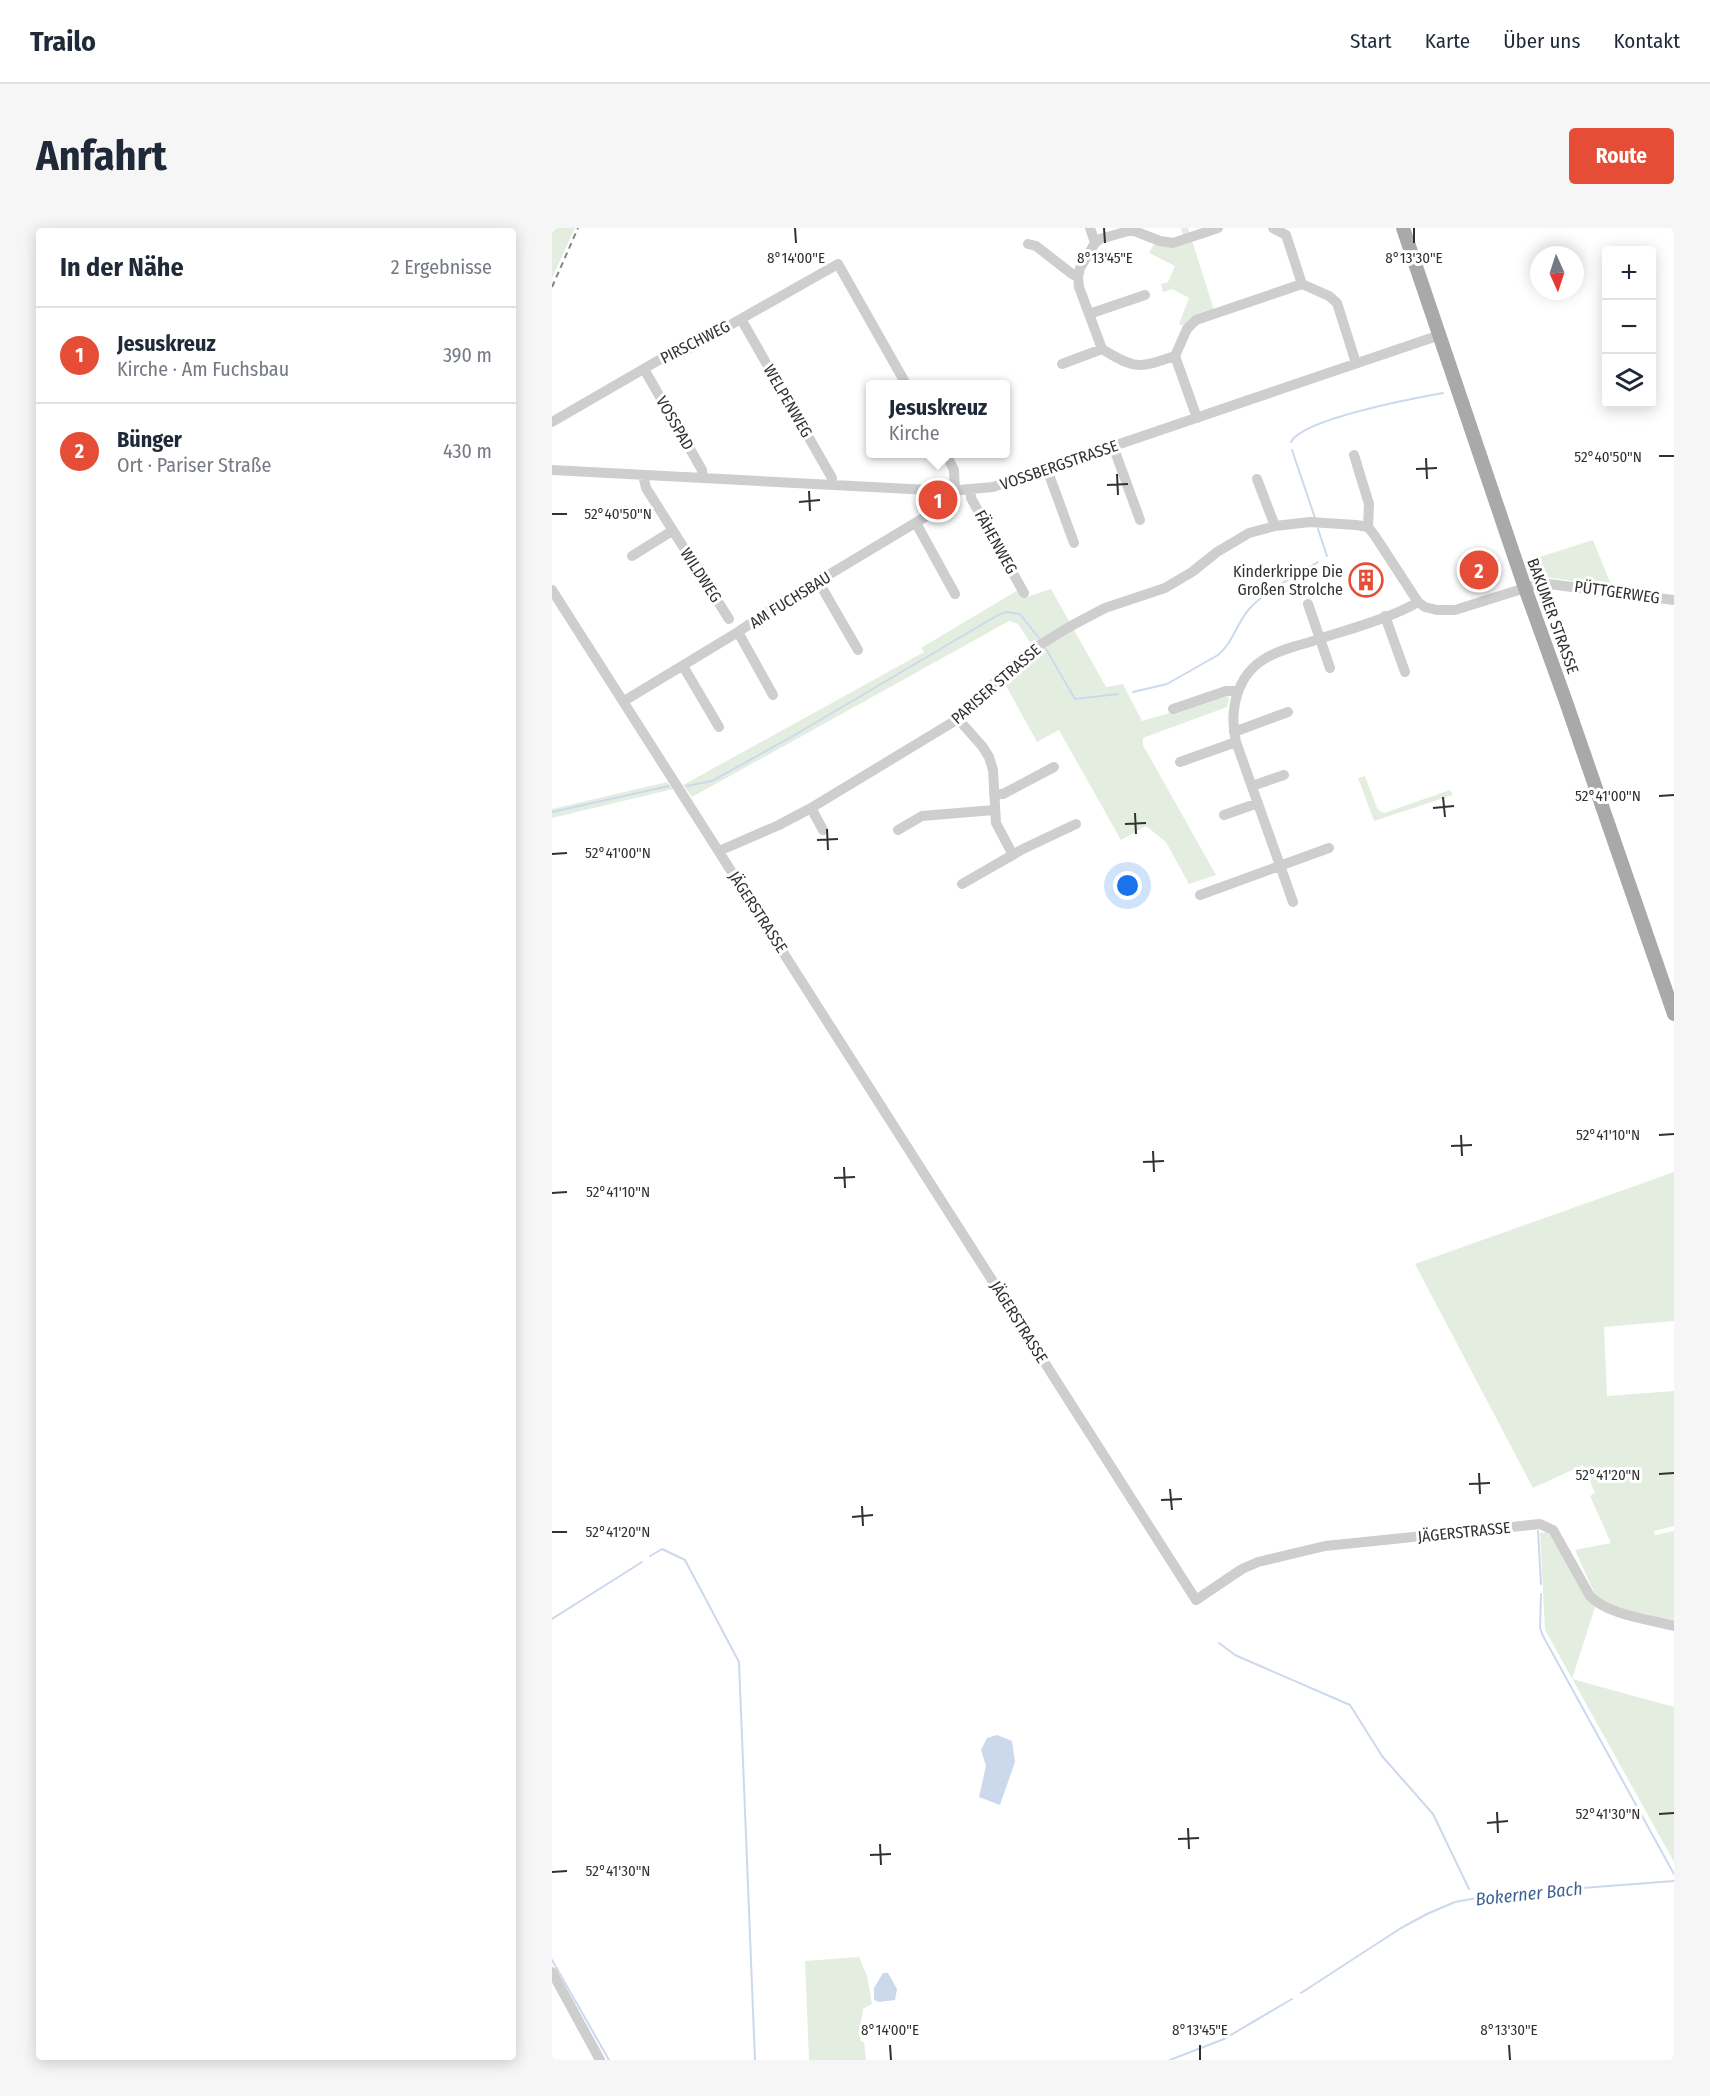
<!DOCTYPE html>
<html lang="de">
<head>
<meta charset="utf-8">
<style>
	body { margin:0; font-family:"Fira Sans Condensed",sans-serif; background:#f6f6f7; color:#1f2937 }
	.controls { position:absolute; right:18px; top:18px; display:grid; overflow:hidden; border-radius:6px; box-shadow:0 3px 15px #0003 }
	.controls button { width:54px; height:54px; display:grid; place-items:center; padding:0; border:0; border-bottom:2px solid #e0e1e3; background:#fff; color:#1f2937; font:30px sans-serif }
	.compass { position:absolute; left:978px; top:18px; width:54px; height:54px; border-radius:50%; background:#fff; box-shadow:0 3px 15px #0003; rotate:177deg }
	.you { position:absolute; left:576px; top:658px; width:21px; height:21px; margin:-15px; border:4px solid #fff; border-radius:50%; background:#1a73e8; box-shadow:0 0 0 9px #1a73e833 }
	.badge { display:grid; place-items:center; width:39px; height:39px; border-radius:50%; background:#e54d36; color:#fff; font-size:20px; font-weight:700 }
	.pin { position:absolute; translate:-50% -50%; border:3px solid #fff; box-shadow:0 2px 6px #0006 }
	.popup { position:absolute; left:314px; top:152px; width:144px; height:78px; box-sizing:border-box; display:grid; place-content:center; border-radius:6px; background:#fff; filter:drop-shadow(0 2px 4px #0005); font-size:20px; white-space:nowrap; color:#747a83 }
	.popup b { font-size:22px; color:#1f2937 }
	.popup::after { content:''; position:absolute; left:50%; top:100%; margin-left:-12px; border:12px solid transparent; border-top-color:#fff }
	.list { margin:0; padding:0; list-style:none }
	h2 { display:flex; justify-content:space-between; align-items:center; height:78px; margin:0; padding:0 24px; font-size:26px }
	h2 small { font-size:20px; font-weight:400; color:#747a83 }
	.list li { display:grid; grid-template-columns:39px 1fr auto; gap:18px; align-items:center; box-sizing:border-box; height:96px; padding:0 24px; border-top:2px solid #e0e1e3 }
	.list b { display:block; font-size:22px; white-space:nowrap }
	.list p { margin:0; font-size:20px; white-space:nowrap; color:#747a83 }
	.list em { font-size:20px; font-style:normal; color:#747a83 }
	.icon { flex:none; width:33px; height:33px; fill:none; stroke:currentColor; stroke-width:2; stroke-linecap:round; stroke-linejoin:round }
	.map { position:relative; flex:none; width:1122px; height:1832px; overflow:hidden; border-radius:6px }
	header { display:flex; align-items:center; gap:36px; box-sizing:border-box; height:84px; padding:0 30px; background:#fff; border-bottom:2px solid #e0e1e3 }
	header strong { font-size:28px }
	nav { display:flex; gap:33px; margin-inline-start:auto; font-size:21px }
	.intro { display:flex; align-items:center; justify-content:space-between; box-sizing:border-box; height:144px; padding:0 36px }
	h1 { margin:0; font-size:42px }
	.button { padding:15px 27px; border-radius:6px; background:#e54d36; color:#fff; font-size:21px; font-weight:700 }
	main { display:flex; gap:36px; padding:0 36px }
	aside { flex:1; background:#fff; border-radius:6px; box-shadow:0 3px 15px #0003 }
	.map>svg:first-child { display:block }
</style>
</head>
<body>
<header>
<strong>Trailo</strong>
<nav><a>Start</a><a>Karte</a><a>Über uns</a><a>Kontakt</a></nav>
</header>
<div class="intro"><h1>Anfahrt</h1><a class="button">Route</a></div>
<main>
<aside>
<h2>In der Nähe<small>2 Ergebnisse</small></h2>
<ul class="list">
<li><span class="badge">1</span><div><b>Jesuskreuz</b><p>Kirche · Am Fuchsbau</p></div><em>390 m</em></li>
<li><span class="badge">2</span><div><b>Bünger</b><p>Ort · Pariser Straße</p></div><em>430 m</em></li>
</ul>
</aside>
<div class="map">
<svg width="1122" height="1832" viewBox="0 0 1122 1832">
	<rect width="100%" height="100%" fill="#fff"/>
	<!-- green -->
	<path fill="#e4eee0" d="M4,0H23L0,50V5Z
		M629,0H636L662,82L632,98L627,96L637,70L620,61L611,64L609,56L616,54L623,38L597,25L602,16L620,20L634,16Z
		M1041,312L1060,359L981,347L975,333Z
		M499,361L554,459L571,456L590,493L675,468L677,470L675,479L591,510V517L664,647L637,656L614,614L594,598L569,612L507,502L485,514L453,456L485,425L466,396L457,393L140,569L131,557L372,424L369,420L466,362L471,370Z
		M813,548L825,580L828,583L832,585L898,562L901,567L822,593L806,550Z
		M115,554L121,561L0,590V581Z
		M1122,944V1093L1052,1099L1055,1168L1122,1163V1298L1102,1303L1103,1307L1122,1303V1394L1056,1377L1047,1371L1042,1364L1023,1322L1059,1315L1038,1268L1043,1265L1031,1237L981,1260L863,1036Z
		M996,1304L1033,1368L1043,1379L1020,1451L1122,1479V1634L993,1402L988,1305Z
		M307,1729L315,1748L320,1776L311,1781L308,1800L309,1814H312L314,1832H257L253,1733Z"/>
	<!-- water -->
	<path fill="#ccd9ed" d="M445,1507L460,1513L463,1534L448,1577L427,1569L434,1538L429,1522L435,1510Z
		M331,1745H336L345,1761L343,1772L327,1774L322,1772V1760Z"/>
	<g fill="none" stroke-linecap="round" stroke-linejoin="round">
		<!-- stream -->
		<path stroke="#ccd9ed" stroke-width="2" d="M739,214C750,191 863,170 891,165
			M740,222L763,290
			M766,301L775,328
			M494,421L523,471L566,466
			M581,464L615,456L666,427C681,415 685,394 698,380C716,361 744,348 766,334
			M135,558L160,553L241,508L446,387L455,384L468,386L487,410
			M0,584L117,558
			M986,1303L989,1356
			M98,1328L110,1321L133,1332L187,1434L203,1832
			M989,1366L988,1400L991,1408L1122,1646
			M0,1391L90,1334
			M667,1415L683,1427L798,1477L830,1528L881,1586L917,1661
			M0,1732L57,1832
			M749,1765L849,1700L875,1686L903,1674L941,1667L1122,1653
			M618,1832L672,1811L740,1771"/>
		<!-- minor -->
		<path stroke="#cecece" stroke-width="10" d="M538,0L543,15
			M666,0L621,15L608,13L580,2L548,11L543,15L528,40L526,49L527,59L550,121C584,142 587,140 623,128L635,101L644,92L750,56L734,7L721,0
			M476,16L484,18L520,46L526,49
			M750,56L777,68L785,75L804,135
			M537,86L593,67
			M189,91L280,250L279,257
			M623,128L645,190
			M510,136L550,121
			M92,141L150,242L151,250
			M0,194L107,132L134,122L286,36L354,156
			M561,218L588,292
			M394,226L402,242L403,263
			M802,227L817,276L816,299
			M495,241L522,315
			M0,242L396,263L441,259L888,107
			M91,247L94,260L177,391
			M705,251L723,298
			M419,263V270L472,365
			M364,295L403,366
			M80,328L120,303
			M266,353L306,422
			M0,362L644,1372L690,1341L706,1334L773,1318L988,1296L1001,1302L1038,1368C1056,1387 1096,1391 1122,1398
			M756,376L778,440
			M833,388L853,444
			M186,404L221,467
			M131,438L167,499
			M72,473L186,404L223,379L388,280L394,271L396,263
			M621,481L674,463H685
			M406,491L430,518L437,529L441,542L444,595L461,627
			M682,504L736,484
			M628,534L684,514
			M700,558L732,547
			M442,566H451L502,539
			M259,580L271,602
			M672,587L706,575
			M346,602L370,588L442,582
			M167,623L227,597L259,580L406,491L455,442L478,423L517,399L553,380L613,360L640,344L665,324L697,305L723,298L758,294L804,297L816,299L823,308L866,374L873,379L885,382H903L989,355L1122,372
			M410,656L471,621L524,596
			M648,667L777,620
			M741,674L684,514C677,483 684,447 714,430C728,422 743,418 758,414C790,403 838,391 866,374
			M0,1744L48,1832"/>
		<!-- major -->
		<path stroke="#a9a9a9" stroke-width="14" d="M851,0L973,360L1013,471L1122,786"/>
		<!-- rail -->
		<path stroke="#868686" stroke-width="2" stroke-dasharray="6 4.5" stroke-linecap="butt" d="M0,59L26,0"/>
	</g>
	<!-- ticks -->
	<path fill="none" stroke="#313131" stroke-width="2" d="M243,0L244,15M552,0L553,15M862,0V15M1107,228H1122M874,230L875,251M864,241L885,240M565,246L566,267M555,257L576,256M257,263L258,283M247,274L268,272M0,286H15M1107,568L1122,567M891,569L893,589M881,580L902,578M583,585L584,606M573,596L594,595M275,601L276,622M265,612L286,611M0,626L15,625M909,907L910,928M1107,907L1122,906M899,918L920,917M601,923L602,944M591,934L612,933M292,939L293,960M282,950L303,949M0,965L15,964M927,1245L928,1266M1107,1246L1122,1245M917,1256L938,1255M618,1261L620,1282M609,1272L630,1271M310,1278L311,1298M300,1289L321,1287M0,1304H15M945,1584L946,1605M1107,1586L1122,1585M935,1595L956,1593M636,1600L637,1621M626,1611L647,1610M328,1616L329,1637M318,1627L339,1626M0,1644L15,1643M338,1817L339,1832M648,1817V1832M957,1817L958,1832"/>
	<!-- icons -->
	<defs>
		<symbol id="building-ring" viewBox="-11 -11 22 22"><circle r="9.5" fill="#fff" stroke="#e54d36" stroke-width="1.5"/><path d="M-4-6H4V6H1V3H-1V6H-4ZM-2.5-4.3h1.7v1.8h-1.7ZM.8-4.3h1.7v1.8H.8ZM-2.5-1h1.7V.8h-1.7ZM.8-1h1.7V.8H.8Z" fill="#e54d36"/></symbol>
	</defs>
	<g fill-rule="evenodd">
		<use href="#building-ring" x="795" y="333" width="38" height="38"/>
	</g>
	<g text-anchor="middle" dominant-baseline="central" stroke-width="6" stroke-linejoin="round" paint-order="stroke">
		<!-- street labels -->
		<g font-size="16" fill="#313131" stroke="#fff">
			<text transform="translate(143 114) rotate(-27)">PIRSCHWEG</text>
			<text transform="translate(236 173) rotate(60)">WELPENWEG</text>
			<text transform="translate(123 195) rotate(60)">VOSSPAD</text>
			<text transform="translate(507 237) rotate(-19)">VOSSBERGSTRASSE</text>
			<text transform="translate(444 314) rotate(61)">FÄHENWEG</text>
			<text transform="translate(149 347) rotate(57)">WILDWEG</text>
			<text transform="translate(1065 364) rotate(8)">PÜTTGERWEG</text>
			<text transform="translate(238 372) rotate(-32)">AM FUCHSBAU</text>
			<text transform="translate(1001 388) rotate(70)">BAKUMER STRASSE</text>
			<text transform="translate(444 456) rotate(-41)">PARISER STRASSE</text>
			<text transform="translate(206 684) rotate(57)">JÄGERSTRASSE</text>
			<text transform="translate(467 1094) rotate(58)">JÄGERSTRASSE</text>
			<text transform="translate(912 1304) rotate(-6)">JÄGERSTRASSE</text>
		</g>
		<!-- poi labels -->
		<g font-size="16" fill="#313131" stroke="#fff" text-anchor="end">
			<text x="791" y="343">Kinderkrippe Die<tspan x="791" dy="18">Großen Strolche</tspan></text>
		</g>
		<!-- water labels -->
		<g font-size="18" font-style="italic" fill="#3e6194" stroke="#fff">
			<text transform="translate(977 1666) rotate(-6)">Bokerner Bach</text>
		</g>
	</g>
	<g font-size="15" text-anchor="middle" fill="#313131" stroke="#fff" stroke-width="6" stroke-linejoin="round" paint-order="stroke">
		<text x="244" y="35">8°14'00"E</text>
		<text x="553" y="35">8°13'45"E</text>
		<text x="862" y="35">8°13'30"E</text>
		<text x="1056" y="234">52°40'50"N</text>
		<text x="66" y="291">52°40'50"N</text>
		<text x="1056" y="573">52°41'00"N</text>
		<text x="66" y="630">52°41'00"N</text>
		<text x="1056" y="912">52°41'10"N</text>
		<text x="66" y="969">52°41'10"N</text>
		<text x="1056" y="1252">52°41'20"N</text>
		<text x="66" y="1309">52°41'20"N</text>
		<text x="1056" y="1591">52°41'30"N</text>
		<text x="66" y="1648">52°41'30"N</text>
		<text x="338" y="1807">8°14'00"E</text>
		<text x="648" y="1807">8°13'45"E</text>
		<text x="957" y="1807">8°13'30"E</text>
	</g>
</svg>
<div class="controls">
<button>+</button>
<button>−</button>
<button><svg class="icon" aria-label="layers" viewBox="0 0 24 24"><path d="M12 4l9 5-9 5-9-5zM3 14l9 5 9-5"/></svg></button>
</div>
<svg class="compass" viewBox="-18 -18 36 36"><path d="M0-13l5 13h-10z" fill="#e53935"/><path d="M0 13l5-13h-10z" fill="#747a83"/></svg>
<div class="you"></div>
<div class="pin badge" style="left:386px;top:272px">1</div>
<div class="popup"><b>Jesuskreuz</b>Kirche</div>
<div class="pin badge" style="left:927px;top:342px">2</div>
</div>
</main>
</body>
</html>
